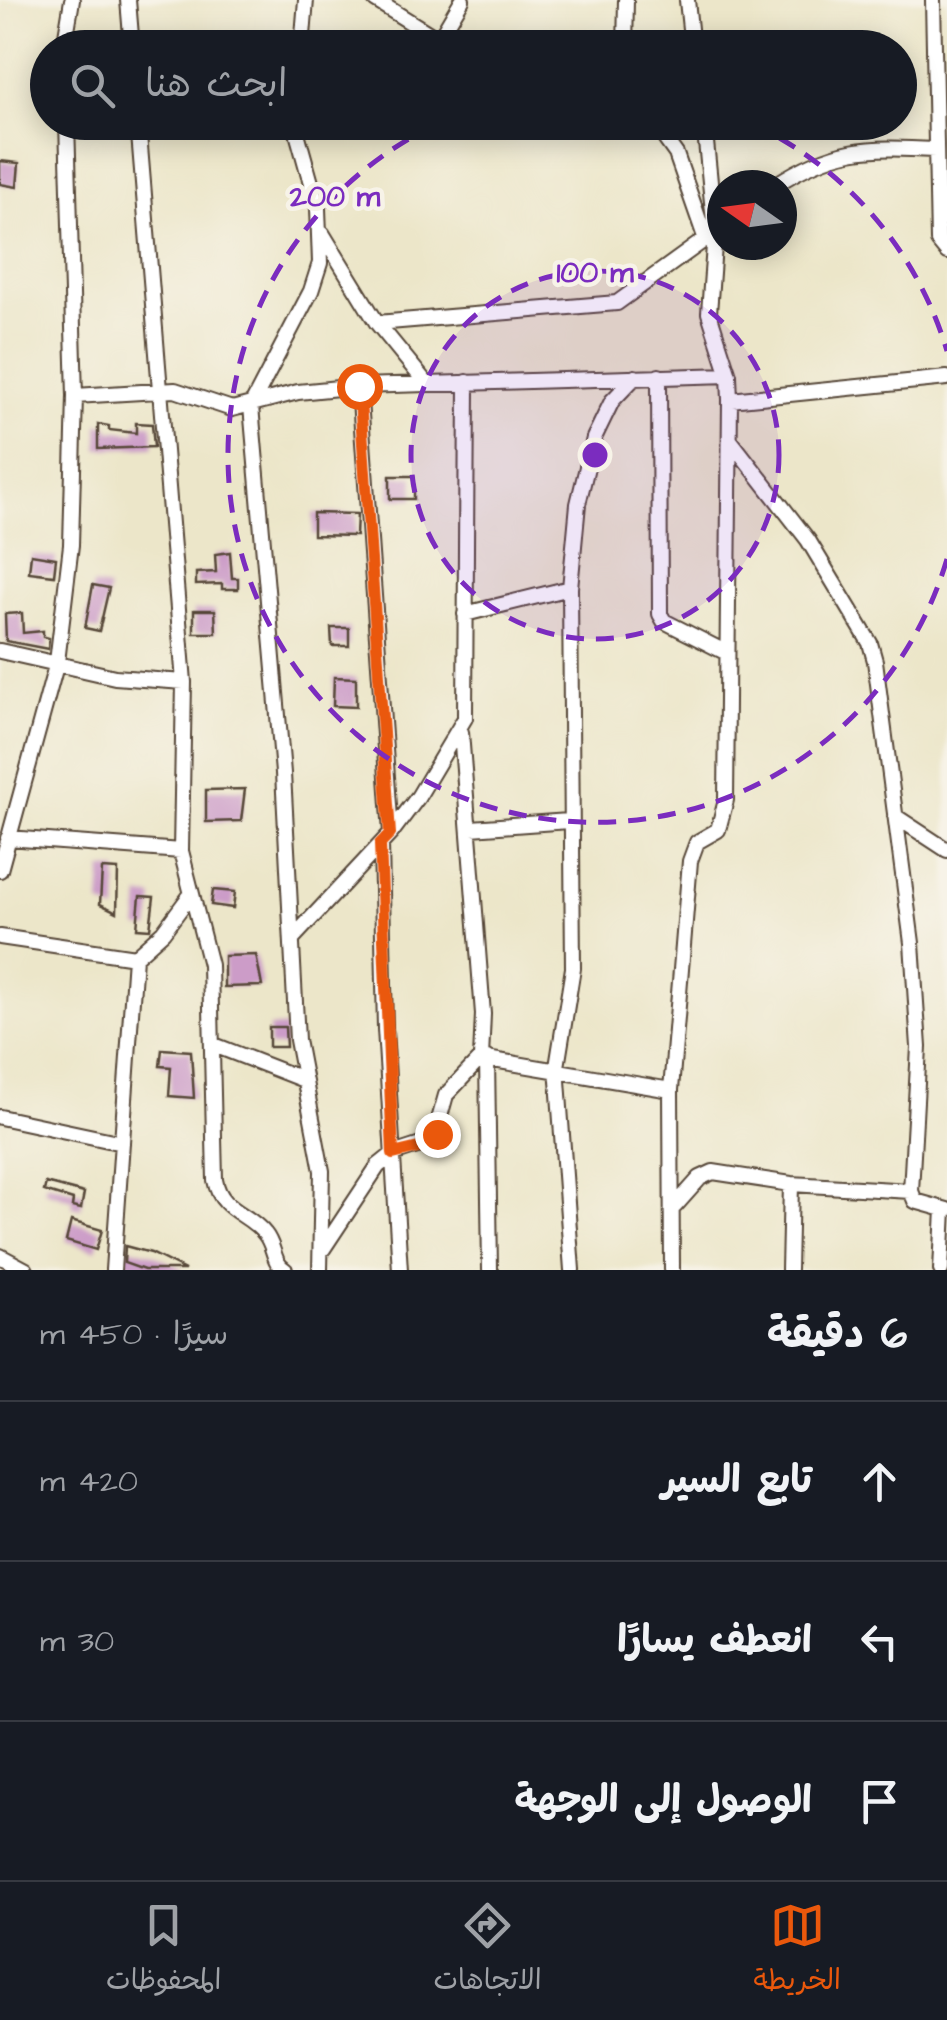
<!DOCTYPE html>
<html lang="ar">
<head>
<meta charset="utf-8">
<style>
	body { margin:0; font-family:"Architects Daughter","Playpen Sans Arabic",sans-serif; background:#20242c; color:#f1f3f6; direction:rtl }
	.compass { position:absolute; left:707px; top:170px; width:90px; height:90px; border-radius:50%; background:#171b24; box-shadow:0 5px 25px #0003; rotate:284deg }
	.stop { position:absolute; width:30px; height:30px; margin:-22px; border:8px solid #ea580c; border-radius:50%; background:#fff }
	.stop.end { background:#ea580c; border-color:#fff; box-shadow:0 2px 10px #0008 }
	.list { margin:0; padding:0; list-style:none }
	h2 { display:flex; justify-content:space-between; align-items:center; height:130px; margin:0; padding:0 40px; font-size:42px }
	h2 small { font-size:32px; font-weight:400; color:#9ea1a6 }
	.list li { display:grid; grid-template-columns:65px 1fr auto; gap:30px; align-items:center; box-sizing:border-box; height:160px; padding:0 40px; border-top:2px solid #363941 }
	.list b { display:block; font-size:38px; white-space:nowrap }
	.list em { font-size:32px; font-style:normal; color:#9ea1a6 }
	.icon { flex:none; width:55px; height:55px; fill:none; stroke:currentColor; stroke-width:2; stroke-linecap:round; stroke-linejoin:round }
	.map { position:relative; flex:none; width:947px; height:1270px; overflow:hidden; direction:ltr }
	.search { position:absolute; background:#171b24; box-shadow:0 5px 25px #0003; left:30px; right:30px; top:30px; height:110px; display:flex; align-items:center; gap:25px; box-sizing:border-box; padding:0 35px; border-radius:55px; color:#9ea1a6; font-size:38px }
	.sheet { height:610px; background:#171b24 }
	nav { display:flex; justify-content:space-around; align-items:center; box-sizing:border-box; height:140px; border-top:2px solid #363941; background:#171b24; font-size:28px; color:#9ea1a6 }
	nav a { display:grid; justify-items:center; gap:5px }
	nav .on { color:#ea580c }
	.map>svg:first-child { display:block }
</style>
</head>
<body>
<div class="map">
<svg width="947" height="1270" viewBox="0 0 947 1270">
	<rect width="100%" height="100%" fill="#f7f3e8"/>
	<filter id="ink" filterUnits="userSpaceOnUse"><feTurbulence type="fractalNoise" baseFrequency=".01" numOctaves="2"/><feDisplacementMap in="SourceGraphic" scale="20" xChannelSelector="R" yChannelSelector="G"/><feConvolveMatrix kernelMatrix="1 2 1 2 8 2 1 2 1" color-interpolation-filters="sRGB"/></filter>
	<filter id="wash" filterUnits="userSpaceOnUse"><feTurbulence type="fractalNoise" baseFrequency=".0048" numOctaves="4" result="noise"/><feDisplacementMap in="SourceGraphic" scale="40" xChannelSelector="R" yChannelSelector="G"/><feGaussianBlur stdDeviation="2.25" result="paint"/><feColorMatrix in="noise" values="0 0 0 0 0 0 0 0 0 0 0 0 0 0 0 0 0 1.4 0 .05"/><feComposite in="paint" operator="in"/></filter>
	<g filter="url(#wash)">
		<rect width="100%" height="100%" fill="#ece6c9"/>
		<g id="blocks">
			<!-- building -->
			<path fill="#cc9cc8" d="M0,161L19,163L17,187L0,184Z
				M136,423L152,424L154,447L98,449V424L109,426V430L136,433Z
				M390,476H414V499H390Z
				M313,513L357,514L356,536L313,535Z
				M230,552L232,578H238V589H222V584L196,585V573L216,572L215,554Z
				M31,554L56,558L54,575L29,572Z
				M93,585L109,588L99,631L85,628Z
				M194,610H215L216,633H194Z
				M22,613L23,633L43,631V637L49,638L48,649L6,641L5,614Z
				M331,628H349V646H332Z
				M334,677L356,678V707L333,706Z
				M245,789L241,821L206,822V790Z
				M102,869L118,870L117,912L100,904Z
				M213,890L235,892L233,908L211,905Z
				M140,896L154,897L150,929L137,928Z
				M256,955L262,986L224,987V956Z
				M269,1027H285L286,1047H269Z
				M162,1049L191,1051L194,1098L169,1096L171,1067L160,1066Z
				M46,1183L84,1193L81,1209L72,1207L73,1200L44,1191Z
				M71,1221L102,1230L96,1250L66,1241Z
				M125,1246L151,1253L185,1270H144L124,1263Z"/>
		</g>
	</g>
	<g filter="url(#ink)">
		<use href="#blocks" fill-opacity="0" stroke="#564638" stroke-width="2.5"/>
		<g fill="none" stroke-linecap="round" stroke-linejoin="round">
			<defs>
				<path id="minor" d="M128,0L132,48
					M375,0L452,48
					M687,0L692,48
					M933,0L938,241L947,252
					M439,39L462,0
					M64,48L72,0
					M302,48L306,0
					M625,48L626,0
					M138,122L184,682L181,851L210,965L215,1180C221,1212 248,1212 265,1234C275,1246 272,1262 285,1270
					M294,122L318,208L320,263L311,291L251,406L283,773L297,1040L322,1171L320,1270
					M653,122L676,154L706,240
					M775,185C834,147 867,146 935,150
					M322,233L377,323L426,383
					M377,323L617,303L718,230
					M659,376L660,614L664,621L725,652
					M359,386L391,833
					M75,396L175,390L232,409L298,392L359,386L729,375
					M730,400L947,378
					M731,441L808,540L870,643L875,661L912,943L919,1047L911,1191L915,1201L947,1210
					M465,614L570,588
					M0,651L115,677L184,682
					M895,816L947,850
					M471,828L569,821
					M8,838L181,851
					M381,844L385,1029L400,1270
					M0,870L57,662L71,545L75,396L67,122
					M0,937L135,957
					M292,939L391,833L418,797L465,718L467,382
					M214,1045L304,1080
					M481,1058L671,1090
					M487,1058L490,1270
					M0,1117L122,1143
					M675,1206L700,1178L713,1172L791,1184L911,1191
					M323,1249L378,1166L393,1154L433,1141L446,1095L481,1058L483,1014L461,732
					M0,1256L26,1270
					M113,1270L135,957L163,932L189,897
					M572,1270L557,1067L573,968L570,588L578,504L594,438L612,401L635,377
					M672,1270L671,1090L690,861L697,842L718,830L726,800L730,400L729,375L709,313L715,232L704,122
					M789,1270L791,1184
					M941,1270L944,1209"/>
			</defs>
			<!-- minor casing -->
			<use href="#minor" stroke="#564638" stroke-width="18"/>
			<!-- minor -->
			<use href="#minor" stroke="#fff" stroke-width="14"/>
		</g>
	</g>
	<g fill="none" stroke-linecap="round" stroke-linejoin="round" filter="url(#ink)">
		<!-- route -->
		<path stroke="#ea580c" stroke-width="12" d="M359,386L390,834L380,844L393,1154L427,1146L437,1134"/>
	</g>
	<!-- distance rings -->
	<circle cx="595" cy="455" r="184" fill="#7b2cbf" fill-opacity=".12"/>
	<g fill="none" stroke="#7b2cbf" stroke-width="5" stroke-dasharray="18 12">
		<circle cx="595" cy="455" r="184"/>
		<path d="M947 559A367 367 0 1 1 437 124M753 124A367 367 0 0 1 947 351"/>
	</g>
	<circle cx="595" cy="455" r="15" fill="#7b2cbf" stroke="#f7f3e8" stroke-width="5"/>
	<g font-size="30" text-anchor="middle" font-weight="bold" fill="#7b2cbf" stroke="#f7f3e8" stroke-width="9" stroke-linejoin="round" paint-order="stroke">
		<text x="335" y="206">200 m</text>
		<text x="595" y="282">100 m</text>
	</g>
</svg>
<svg class="compass" viewBox="-18 -18 36 36"><path d="M0-13l5 13h-10z" fill="#e53935"/><path d="M0 13l5-13h-10z" fill="#9ea1a6"/></svg>
<div class="stop" style="left:359px;top:386px"></div>
<div class="stop end" style="left:437px;top:1134px"></div>
<div class="search"><svg class="icon" aria-label="search" viewBox="0 0 24 24"><circle cx="10" cy="10" r="6"/><path d="M15 15l6 6"/></svg>ابحث هنا</div>
</div>
<section class="sheet">
<h2>6 دقيقة<small>سيرًا · 450 m</small></h2>
<ul class="list">
<li><svg class="icon" aria-label="ahead" viewBox="0 0 24 24"><path d="M12 20V5M6 11l6-6 6 6"/></svg><div><b>تابع السير</b></div><em>420 m</em></li>
<li><svg class="icon" aria-label="left" viewBox="0 0 24 24"><path d="M17 20v-9H6M10 6l-5 5 5 5"/></svg><div><b>انعطف يسارًا</b></div><em>30 m</em></li>
<li><svg class="icon" aria-label="arrive" viewBox="0 0 24 24"><path d="M6 21V4h12l-3 4 3 4H6"/></svg><div><b>الوصول إلى الوجهة</b></div></li>
</ul>
</section>
<nav>
<a class="on"><svg class="icon" aria-label="map" viewBox="0 0 24 24"><path d="M3 6l6-2 6 2 6-2v14l-6 2-6-2-6 2zM9 4v14M15 6v14"/></svg>الخريطة</a>
<a><svg class="icon" aria-label="directions" viewBox="0 0 24 24"><path d="M12 3l9 9-9 9-9-9zM9 14v-3h6M13 9l2 2-2 2"/></svg>الاتجاهات</a>
<a><svg class="icon" aria-label="saved" viewBox="0 0 24 24"><path d="M7 4h10v16l-5-4-5 4z"/></svg>المحفوظات</a>
</nav>
</body>
</html>
